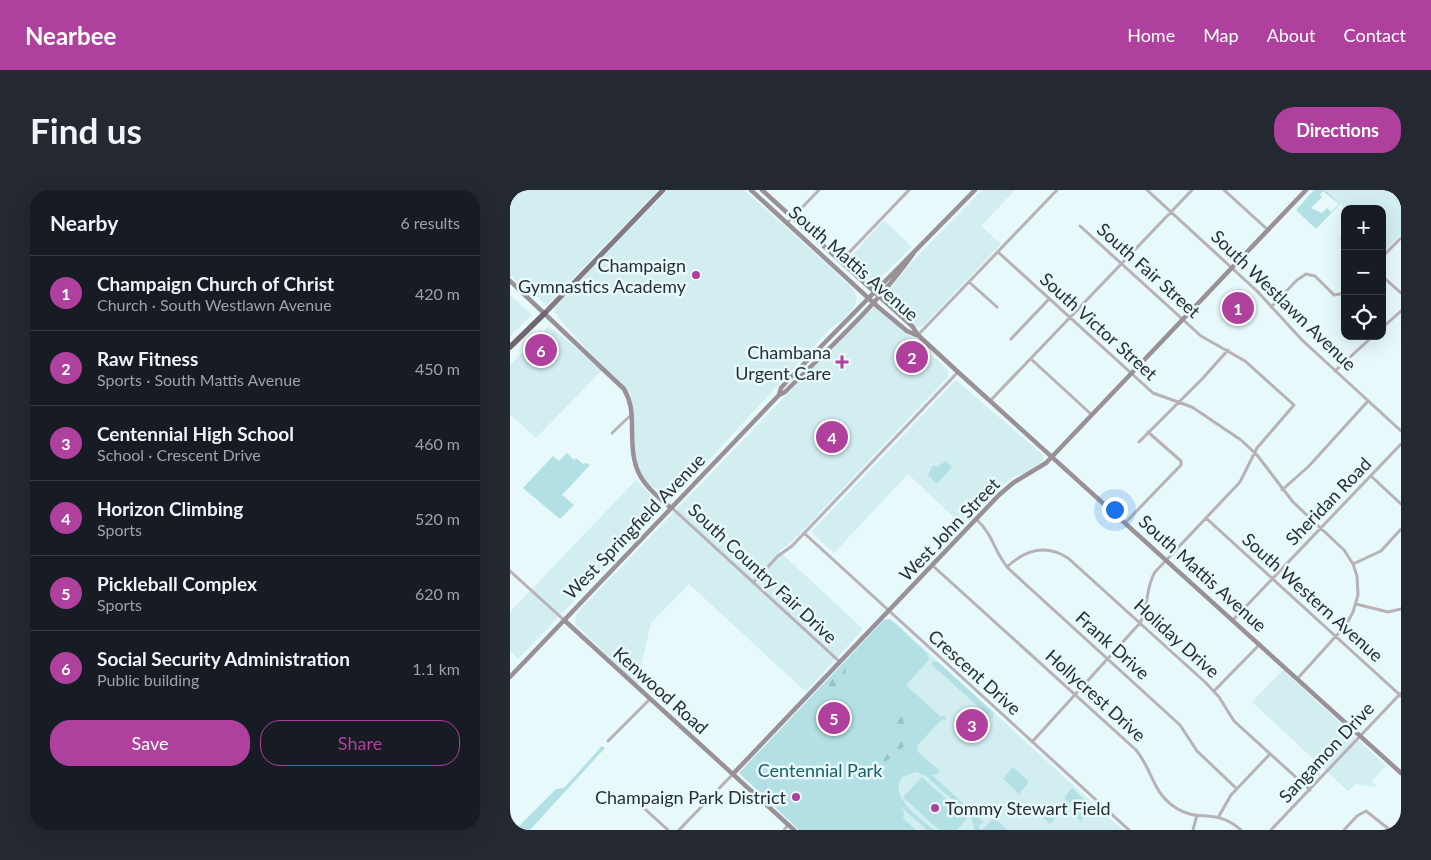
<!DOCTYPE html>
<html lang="en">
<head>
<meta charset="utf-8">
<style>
	body { margin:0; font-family:Lato,sans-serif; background:#242831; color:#f1f3f6 }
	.controls { position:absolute; right:15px; top:15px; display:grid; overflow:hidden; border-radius:10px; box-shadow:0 5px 20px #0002 }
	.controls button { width:45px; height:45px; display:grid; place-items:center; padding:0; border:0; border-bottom:1px solid #363941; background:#171b24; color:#f1f3f6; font:25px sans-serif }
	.you { position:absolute; left:604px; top:319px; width:18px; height:18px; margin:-12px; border:4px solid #fff; border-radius:50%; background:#1a73e8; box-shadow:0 0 0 8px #1a73e833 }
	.badge { display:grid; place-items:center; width:32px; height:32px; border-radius:50%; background:#b0409d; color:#fff; font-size:16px; font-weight:700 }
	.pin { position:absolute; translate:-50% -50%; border:2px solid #fff; box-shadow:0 1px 5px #0006 }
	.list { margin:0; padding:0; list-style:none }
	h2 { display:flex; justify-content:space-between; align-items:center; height:65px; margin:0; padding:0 20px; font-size:21px }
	h2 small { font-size:16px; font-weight:400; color:#9ea1a6 }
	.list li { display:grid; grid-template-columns:32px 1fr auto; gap:15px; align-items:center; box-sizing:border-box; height:75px; padding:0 20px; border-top:1px solid #363941 }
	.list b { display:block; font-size:19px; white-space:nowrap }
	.list p { margin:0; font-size:16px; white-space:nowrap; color:#9ea1a6 }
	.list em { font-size:16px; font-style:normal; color:#9ea1a6 }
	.actions { display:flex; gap:10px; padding:15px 20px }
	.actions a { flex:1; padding:11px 0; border:1px solid #b0409d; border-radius:20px; text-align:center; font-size:18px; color:#b0409d }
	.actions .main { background:#b0409d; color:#fff }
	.icon { flex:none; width:28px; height:28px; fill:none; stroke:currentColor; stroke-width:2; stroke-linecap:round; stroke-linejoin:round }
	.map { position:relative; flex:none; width:891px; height:640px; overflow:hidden; border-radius:20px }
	header { display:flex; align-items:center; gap:30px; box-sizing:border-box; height:70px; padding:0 25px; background:#b0409d; color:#fff }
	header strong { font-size:24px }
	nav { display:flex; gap:28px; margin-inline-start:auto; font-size:18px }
	.intro { display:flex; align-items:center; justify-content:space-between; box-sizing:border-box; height:120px; padding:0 30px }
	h1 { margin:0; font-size:35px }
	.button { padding:12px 22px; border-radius:20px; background:#b0409d; color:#fff; font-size:18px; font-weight:700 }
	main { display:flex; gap:30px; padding:0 30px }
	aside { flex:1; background:#171b24; border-radius:20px; box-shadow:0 5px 20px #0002 }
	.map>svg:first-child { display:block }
</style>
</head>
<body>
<header>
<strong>Nearbee</strong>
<nav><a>Home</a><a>Map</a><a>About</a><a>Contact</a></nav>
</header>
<div class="intro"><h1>Find us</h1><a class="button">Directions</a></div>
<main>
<aside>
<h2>Nearby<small>6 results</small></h2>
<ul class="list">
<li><span class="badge">1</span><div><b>Champaign Church of Christ</b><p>Church · South Westlawn Avenue</p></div><em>420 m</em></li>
<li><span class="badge">2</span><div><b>Raw Fitness</b><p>Sports · South Mattis Avenue</p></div><em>450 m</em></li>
<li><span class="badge">3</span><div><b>Centennial High School</b><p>School · Crescent Drive</p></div><em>460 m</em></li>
<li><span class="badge">4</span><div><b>Horizon Climbing</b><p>Sports</p></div><em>520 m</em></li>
<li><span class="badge">5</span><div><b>Pickleball Complex</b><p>Sports</p></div><em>620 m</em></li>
<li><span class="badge">6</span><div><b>Social Security Administration</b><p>Public building</p></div><em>1.1 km</em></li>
</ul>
<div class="actions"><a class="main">Save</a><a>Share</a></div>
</aside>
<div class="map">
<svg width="891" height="640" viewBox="0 0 891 640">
	<defs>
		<pattern id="forest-firs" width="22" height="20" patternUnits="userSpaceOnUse" patternTransform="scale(1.25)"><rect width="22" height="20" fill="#b2e0e4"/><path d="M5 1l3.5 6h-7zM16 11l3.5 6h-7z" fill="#99c0c4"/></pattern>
	</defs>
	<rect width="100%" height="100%" fill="#e7f9fb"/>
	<!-- built -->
	<path fill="#d2eef1" d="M0,0H148L37,115L0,86Z
		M158,0H234L310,68L343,99L347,107L344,117L334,129L321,138L166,305L159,308L137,293L125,273L121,203L67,149L44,122L47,114Z
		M472,0H505L471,36L491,54L413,136L406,138L381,115L377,108L378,101L402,72Z
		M815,0H891V44L877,58L872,54V19H835Z
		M374,30L402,57L369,89L359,92L336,72Z
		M0,105L22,125L0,146Z
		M364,114L438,180V187L283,351L269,361L353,439L296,502L179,394L141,433L127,494L66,435L65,429L67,423Z
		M39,136L92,180L26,248L0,224V175Z
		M446,190L533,265V270L519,281L501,288L452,335L398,284L324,363L301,342Z
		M126,290L147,311L148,323L8,469L0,460V422Z
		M384,431L589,619L613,640H395L359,608L432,528L395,495Z
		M773,480L876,576L862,591L866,596L865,597L846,594L838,601L742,512Z"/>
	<!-- green -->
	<path fill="#b2e0e4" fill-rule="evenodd" d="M804,0H815L830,14L806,39L786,20ZM813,1L829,14L821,22L817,18L812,23L801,18L812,7L810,5Z
		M57,263L64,270L66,268L73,274L76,273L80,275L52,305L64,315L50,329L13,298L43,266L49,271Z
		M436,271L442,277L427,294L418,285L423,275L427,277Z
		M380,429L419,465H417L419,468L418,471L396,495L431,527L434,525L436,528L434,531L432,529L407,556L408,562L429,580L428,584L422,585L474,632L469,635V639H473L484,627L497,640H464L463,632L459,625L416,586L405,582L392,587C378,608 410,627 424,640H417L391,617L394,623L393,628L406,640H289L229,583L374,430Z
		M423,471L428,472L483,522L484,525L480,523L484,526L482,529L421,474Z
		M92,556L95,558L20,640H5L46,599L54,598Z
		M503,577L519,592L509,604L493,589Z
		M412,587L457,628L447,640H429L393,607Z
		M562,598L583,618L571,631L566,627L569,622L554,608Z
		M544,615L551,622L540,634L533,627Z"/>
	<!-- forest -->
	<path fill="url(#forest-firs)" d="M335,474L336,486L323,499L316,494Z
		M355,481L390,513C393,544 409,550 376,571L377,573L385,571L390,574L385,580L357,583L354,577L383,543L385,518L351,487Z"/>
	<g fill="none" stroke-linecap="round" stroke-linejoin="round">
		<!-- street -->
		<path stroke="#b8b2b6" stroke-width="3" d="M637,0L747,101L792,150L891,241
			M714,0L758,40
			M277,33L309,0
			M832,49L835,52
			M488,62L643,203L682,217L731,250L747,265L783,312L834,360L843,374L847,386L848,405L843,422L836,435L788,488
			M872,67L891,48
			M330,72L399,0
			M872,86L891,103
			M459,92L487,117
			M761,117L787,90L796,84L805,86L824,105L835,103
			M872,138L891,121
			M408,145L547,0
			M501,149L539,109
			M521,169L582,225
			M825,181L863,146
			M480,211L682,0
			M102,243L121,225
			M629,252L693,188L718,160
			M861,286L891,314
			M772,300L799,276L858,211
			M162,318L330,472
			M696,328L891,506
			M466,329C485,346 484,364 500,380L670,535L687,561L727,599
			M616,332L671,275V271L638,242
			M294,343L619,640
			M843,374L871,361L891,339
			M422,375L625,559C643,579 641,602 666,618C689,633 705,617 731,640
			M497,377C515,360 536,354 558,368L696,493L709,507L724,531L800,600
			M0,381L54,430
			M243,393L268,366L282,356L448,182
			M846,414L878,422L891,419
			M723,430L891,254
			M704,501L750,454
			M98,551L140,509
			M522,552L630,433C639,417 635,398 645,382L730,292L747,258L784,215L735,171L691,146L570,36
			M124,609L158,640
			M709,626L721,605L760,564
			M169,640L223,584
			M274,640L278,635
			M683,640L687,625
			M761,640L891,503
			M834,640L847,626L856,621L880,640"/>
		<!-- secondary -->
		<path stroke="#9a9197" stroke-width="4.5" d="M241,0L367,116L397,141L406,145
			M252,0L402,136L408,145L448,182L891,583
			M0,91L114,199C121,211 122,222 122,236C122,280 127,290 161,318
			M290,163L303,165
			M269,205L271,198L279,189L465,0
			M54,430L284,640
			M0,487L269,205L275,202C319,158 367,115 403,64
			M223,584L489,305L503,293L536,273L796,0"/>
		<!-- primary -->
		<path stroke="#847a81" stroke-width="5" d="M35,123L153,0"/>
		<!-- highway -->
		<path stroke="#72666e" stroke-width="5.5" d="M0,157L35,123"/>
	</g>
	<!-- markers -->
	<g fill="#b0409d" stroke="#e7f9fb" stroke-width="2">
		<circle cx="186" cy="85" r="5"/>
		<path d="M329.5 164.5h5v5h5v5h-5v5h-5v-5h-5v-5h5z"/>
		<circle cx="286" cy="607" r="5"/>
		<circle cx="425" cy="618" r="5"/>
	</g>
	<g text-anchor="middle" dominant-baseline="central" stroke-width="5" stroke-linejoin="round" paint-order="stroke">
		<!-- street labels -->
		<g font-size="18" fill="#293031" stroke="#e7f9fb">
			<text transform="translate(344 73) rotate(41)">South Mattis Avenue</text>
			<text transform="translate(639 80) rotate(42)">South Fair Street</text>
			<text transform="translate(774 110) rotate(44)">South Westlawn Avenue</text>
			<text transform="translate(589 136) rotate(42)">South Victor Street</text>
			<text transform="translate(818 311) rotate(-46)">Sheridan Road</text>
			<text transform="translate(124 336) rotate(-46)">West Springfield Avenue</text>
			<text transform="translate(439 339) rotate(-46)">West John Street</text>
			<text transform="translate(253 383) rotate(43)">South Country Fair Drive</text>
			<text transform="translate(693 383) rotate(42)">South Mattis Avenue</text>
			<text transform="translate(803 407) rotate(42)">South Western Avenue</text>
			<text transform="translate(667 448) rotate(42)">Holiday Drive</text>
			<text transform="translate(603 455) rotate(42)">Frank Drive</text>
			<text transform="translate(465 482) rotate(42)">Crescent Drive</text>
			<text transform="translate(151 500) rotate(42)">Kenwood Road</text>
			<text transform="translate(586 505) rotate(42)">Hollycrest Drive</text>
			<text transform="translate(816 562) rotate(-47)">Sangamon Drive</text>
		</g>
		<!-- poi labels -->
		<g font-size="18" fill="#293031" stroke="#e7f9fb" text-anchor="end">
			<text x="176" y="75">Champaign<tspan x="176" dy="21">Gymnastics Academy</tspan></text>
			<text x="321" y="162">Chambana<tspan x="321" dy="21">Urgent Care</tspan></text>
			<text x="276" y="607">Champaign Park District</text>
			<text x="435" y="618" text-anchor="start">Tommy Stewart Field</text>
		</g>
		<!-- park labels -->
		<g font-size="18" fill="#1d6066" stroke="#e7f9fb">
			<text x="310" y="580">Centennial Park</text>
		</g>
	</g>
</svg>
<div class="controls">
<button>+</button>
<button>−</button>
<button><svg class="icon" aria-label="locate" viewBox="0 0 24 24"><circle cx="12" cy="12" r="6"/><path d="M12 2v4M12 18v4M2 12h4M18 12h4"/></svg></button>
</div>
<div class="you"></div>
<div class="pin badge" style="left:728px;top:118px">1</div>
<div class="pin badge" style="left:402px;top:167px">2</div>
<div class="pin badge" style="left:462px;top:535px">3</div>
<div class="pin badge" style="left:322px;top:247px">4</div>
<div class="pin badge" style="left:324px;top:528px">5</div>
<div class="pin badge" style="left:31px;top:160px">6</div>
</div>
</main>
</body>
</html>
